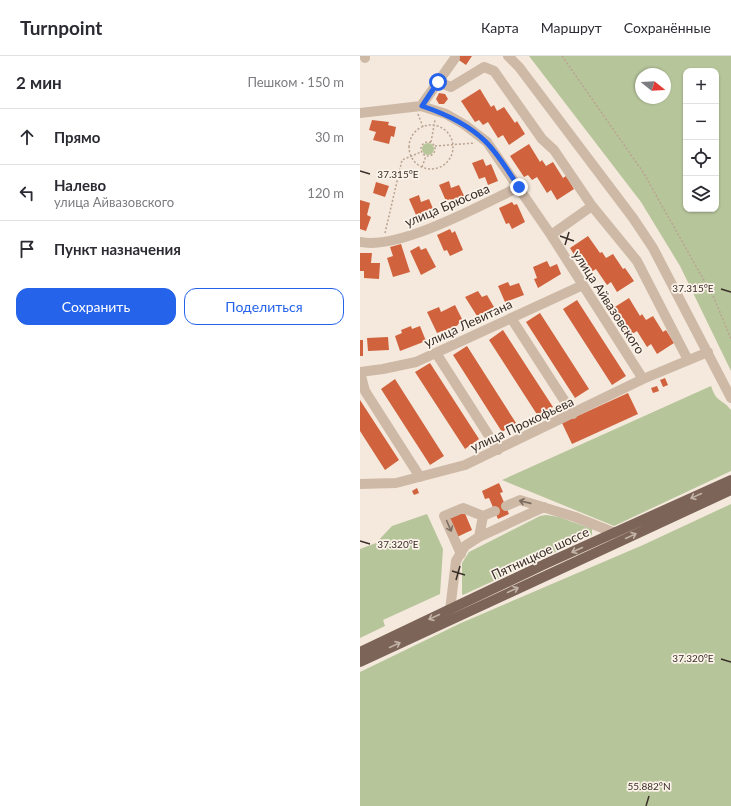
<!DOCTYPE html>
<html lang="ru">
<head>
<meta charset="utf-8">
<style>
	body { margin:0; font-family:Lato,sans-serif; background:#f7f7f7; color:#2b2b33 }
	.controls { position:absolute; right:12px; top:12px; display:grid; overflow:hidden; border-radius:8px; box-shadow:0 1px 3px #0004 }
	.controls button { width:36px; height:36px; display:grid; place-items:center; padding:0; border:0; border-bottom:1px solid #e1e1e2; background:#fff; color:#2b2b33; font:20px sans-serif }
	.compass { position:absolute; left:275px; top:12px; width:36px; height:36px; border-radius:50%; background:#fff; box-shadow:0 1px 3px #0004; rotate:108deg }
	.stop { position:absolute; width:12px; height:12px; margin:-9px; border:3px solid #2563eb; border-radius:50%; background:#fff }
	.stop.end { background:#2563eb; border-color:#fff; box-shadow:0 1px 4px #0008 }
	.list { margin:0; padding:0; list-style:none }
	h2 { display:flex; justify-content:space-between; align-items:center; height:52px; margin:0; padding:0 16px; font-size:17px }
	h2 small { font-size:13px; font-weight:400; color:#7c7c81 }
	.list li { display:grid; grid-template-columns:26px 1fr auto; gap:12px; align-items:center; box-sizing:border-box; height:56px; padding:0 16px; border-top:1px solid #e1e1e2 }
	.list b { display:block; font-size:15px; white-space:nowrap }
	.list p { margin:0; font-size:13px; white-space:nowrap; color:#7c7c81 }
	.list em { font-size:13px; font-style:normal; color:#7c7c81 }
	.actions { display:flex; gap:8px; padding:12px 16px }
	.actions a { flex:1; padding:9px 0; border:1px solid #2563eb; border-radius:12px; text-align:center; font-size:14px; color:#2563eb }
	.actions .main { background:#2563eb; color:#fff }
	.icon { flex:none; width:22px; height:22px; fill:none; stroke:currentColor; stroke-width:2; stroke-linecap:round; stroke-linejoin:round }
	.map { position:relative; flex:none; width:371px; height:750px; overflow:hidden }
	header { display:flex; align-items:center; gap:24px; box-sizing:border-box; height:56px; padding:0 20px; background:#fff; border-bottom:1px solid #e1e1e2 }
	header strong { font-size:19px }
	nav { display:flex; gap:22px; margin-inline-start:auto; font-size:14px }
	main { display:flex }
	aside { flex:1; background:#fff }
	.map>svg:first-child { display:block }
</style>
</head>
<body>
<header>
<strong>Turnpoint</strong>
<nav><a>Карта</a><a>Маршрут</a><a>Сохранённые</a></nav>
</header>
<main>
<aside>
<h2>2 мин<small>Пешком · 150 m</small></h2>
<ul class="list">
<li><svg class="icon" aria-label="ahead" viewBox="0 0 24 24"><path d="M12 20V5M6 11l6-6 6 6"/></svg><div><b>Прямо</b></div><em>30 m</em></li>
<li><svg class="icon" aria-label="left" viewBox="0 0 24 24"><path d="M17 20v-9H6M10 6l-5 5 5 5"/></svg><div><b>Налево</b><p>улица Айвазовского</p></div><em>120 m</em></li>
<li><svg class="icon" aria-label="arrive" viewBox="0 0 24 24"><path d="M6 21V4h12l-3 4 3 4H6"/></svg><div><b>Пункт назначения</b></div></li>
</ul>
<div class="actions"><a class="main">Сохранить</a><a>Поделиться</a></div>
</aside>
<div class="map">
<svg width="371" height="750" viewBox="0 0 371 750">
	<rect width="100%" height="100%" fill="#f4e9dc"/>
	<!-- green -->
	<path fill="#b7c59b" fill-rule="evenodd" d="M169,0H371V315L320,210L281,146ZM326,15H356V153H326ZM281,18H305V42H281Z
		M62 93a6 6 0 1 1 12 0a6 6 0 1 1-12 0Z
		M351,330C357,348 362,342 371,354V415L254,470L142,424Z
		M371,448V750H0V616L101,567L283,489Z
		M67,458L83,493L80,538L23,564L25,570L0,582V493L16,487L32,470Z
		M186,459L199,461L232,473V479L103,539L102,538V507L109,496L180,460Z"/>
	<!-- building -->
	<path fill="#d1623e" d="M93,0H112L106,9Z
		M120,33L131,51L134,49L137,55L144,51L155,67L157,65L165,78L149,89L143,79L138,82L128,66L123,69L119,64L115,66L101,45Z
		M79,37L85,38L88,43L84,48H79L76,43Z
		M12,64L29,66L28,69L36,71L34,81L31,80L29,88L13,84L16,76L9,74Z
		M169,88L180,106L182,104L186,110L193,106L203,122L206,120L214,133L197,144L191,134L187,137L177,121L172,124L168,119L164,121L150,100Z
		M123,103L126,110L131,108L138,125L128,129L125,121L119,123L112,107Z
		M89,125L91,132L99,129L105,142L91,147L90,143L86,145L79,129Z
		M16,126L29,130L25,141L13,137Z
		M59,139L61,146L69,143L74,155L61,161L60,157L56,159L49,143Z
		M0,144L10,147L7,159L11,161L6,175L0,173Z
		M152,146L154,149L157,148L165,166L152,173L149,167L146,168L139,152Z
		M90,173L92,177L95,175L103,194L90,200L87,194L84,195L77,179Z
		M228,180L240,197L242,196L246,202L253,198L263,213L265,212L274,225L257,236L251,226L247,229L236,213L231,216L227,210L223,213L210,192Z
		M41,188L50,216L33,221L27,202L33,200L30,191Z
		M59,190L61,194L66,192L76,211L61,219L50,195Z
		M0,197H12L11,207H20L19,223L4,222V215H0Z
		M187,205L190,211L197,208L201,218L178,232L174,223L177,222L173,211Z
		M148,226L150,230L159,227L164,239L145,246L138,230Z
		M118,235L122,241L127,239L134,251L117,260L105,241Z
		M269,242L280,260L282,258L286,264L293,260L303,276L306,274L314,287L297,298L291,288L287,291L277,275L272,278L268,273L264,275L250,254Z
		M217,244L266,320L252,329L203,253Z
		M95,249L103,265L98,268V269L83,277L82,275L77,277L67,256L79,251L81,256Z
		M180,257L229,333L215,342L166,266Z
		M51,270L52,273L60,270L66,285L40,295L35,280L42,277L41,274Z
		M143,274L193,351L178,360L129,284Z
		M28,281L29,294L8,295L7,282Z
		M0,284H3V300H0Z
		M107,290L156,367L142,376L93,299Z
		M70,307L119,383L105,393L55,316Z
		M305,322L308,329L303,331L300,324Z
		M35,323L84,400L70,409L21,333Z
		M297,330L299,335L293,337L291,332Z
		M268,337L278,358L212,388L202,367Z
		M0,344L39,404L25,414L0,375Z
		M139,427L143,436L140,437L149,458L138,463L129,442L125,443L122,435Z
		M57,432L59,437L54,439L52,435Z
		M104,455L112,474L97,481L89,462Z"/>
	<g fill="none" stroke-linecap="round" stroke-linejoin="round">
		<!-- path -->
		<path stroke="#baa391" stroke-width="1.5" stroke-dasharray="2 2" stroke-linecap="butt" d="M202,0L283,116L354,242L371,283
			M58,58L63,71
			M49 91a22 22 0 1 1 44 0a22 22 0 1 1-44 0Z
			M61 93a7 7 0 1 1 14 0a7 7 0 1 1-14 0Z
			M71,86L75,64
			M75,90L115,87
			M62,111L66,100
			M25,177L42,104L61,96"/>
		<!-- minor -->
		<path stroke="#ceb9a7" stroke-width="10" d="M5,0V2
			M148,0L159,11L273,162L293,192L371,342
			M78,26L91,31L124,11L134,15L182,83L194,94L232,150L277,205L328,304
			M61,50L95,2
			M0,57L61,50L86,58L105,69L127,86L191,179L283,323
			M191,179L232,150
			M0,186C40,194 121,149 159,131
			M151,262L213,358
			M76,297L138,394
			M0,316L23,313L56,306L223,229
			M0,316L5,335L60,421
			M0,428L36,427L105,409L283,323L348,296
			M146,450L160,444L215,461L255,477
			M119,481L184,451
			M101,498L84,460L103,452L123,460
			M90,554L96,505L105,490L119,481L123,460L135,455"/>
		<!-- major -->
		<path stroke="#7d6458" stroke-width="10" d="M0,596L185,508L371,424
			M0,606L371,434"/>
	</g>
	<!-- one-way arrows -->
	<defs><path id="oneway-shaft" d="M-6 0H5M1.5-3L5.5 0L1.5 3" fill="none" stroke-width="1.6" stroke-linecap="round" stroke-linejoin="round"/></defs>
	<g stroke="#c2b3a8">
		<use href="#oneway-shaft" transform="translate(336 440) rotate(155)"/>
		<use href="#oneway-shaft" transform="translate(271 480) rotate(-25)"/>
		<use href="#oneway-shaft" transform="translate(217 494) rotate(156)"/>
		<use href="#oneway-shaft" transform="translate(153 534) rotate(-24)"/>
		<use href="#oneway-shaft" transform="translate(74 561) rotate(155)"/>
		<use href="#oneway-shaft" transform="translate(35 589) rotate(-25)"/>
	</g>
	<g stroke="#7d6d61">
		<use href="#oneway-shaft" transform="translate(165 446) rotate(-167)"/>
		<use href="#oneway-shaft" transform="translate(89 470) rotate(66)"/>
	</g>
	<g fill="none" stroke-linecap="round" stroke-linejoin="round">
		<!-- route -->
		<path stroke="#2563eb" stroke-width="5" d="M78,26L62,50C86,58 108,68 126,86C139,99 149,117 159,131"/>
	</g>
	<!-- ticks -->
	<path fill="none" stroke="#3a2e28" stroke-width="1.5" d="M0,115L10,118M200,180L214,185M205,189L209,176M361,233L371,236M0,485L10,488M92,515L105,519M96,524L100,510M361,603L371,606M286,750L289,740"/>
	<g text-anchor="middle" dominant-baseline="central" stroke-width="3.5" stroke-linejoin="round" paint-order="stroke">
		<!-- street labels -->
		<g font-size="13" fill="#3a2e28" stroke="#fbf3e9">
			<text transform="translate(87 149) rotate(-23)">улица Брюсова</text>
			<text transform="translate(249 246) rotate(57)">улица Айвазовского</text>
			<text transform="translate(108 267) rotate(-25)">улица Левитана</text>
			<text transform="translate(162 368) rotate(-25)">улица Прокофьева</text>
			<text transform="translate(180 497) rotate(-25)">Пятницкое шоссе</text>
		</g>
	</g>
	<g font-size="10" text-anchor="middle" fill="#3a2e28" stroke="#fbf3e9" stroke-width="3.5" stroke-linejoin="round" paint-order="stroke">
		<text x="38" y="122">37.315°E</text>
		<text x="333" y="236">37.315°E</text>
		<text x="38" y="492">37.320°E</text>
		<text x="333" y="606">37.320°E</text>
		<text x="289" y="734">55.882°N</text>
	</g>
</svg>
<div class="controls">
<button>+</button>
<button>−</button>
<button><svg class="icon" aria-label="locate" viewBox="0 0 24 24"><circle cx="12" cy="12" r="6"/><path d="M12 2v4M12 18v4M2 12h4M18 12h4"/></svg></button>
<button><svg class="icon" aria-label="layers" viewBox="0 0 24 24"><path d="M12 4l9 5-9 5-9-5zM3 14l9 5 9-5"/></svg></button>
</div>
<svg class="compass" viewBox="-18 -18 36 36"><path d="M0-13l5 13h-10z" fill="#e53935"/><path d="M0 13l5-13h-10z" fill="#7c7c81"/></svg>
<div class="stop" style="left:78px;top:26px"></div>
<div class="stop end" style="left:159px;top:131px"></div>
</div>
</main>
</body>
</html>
